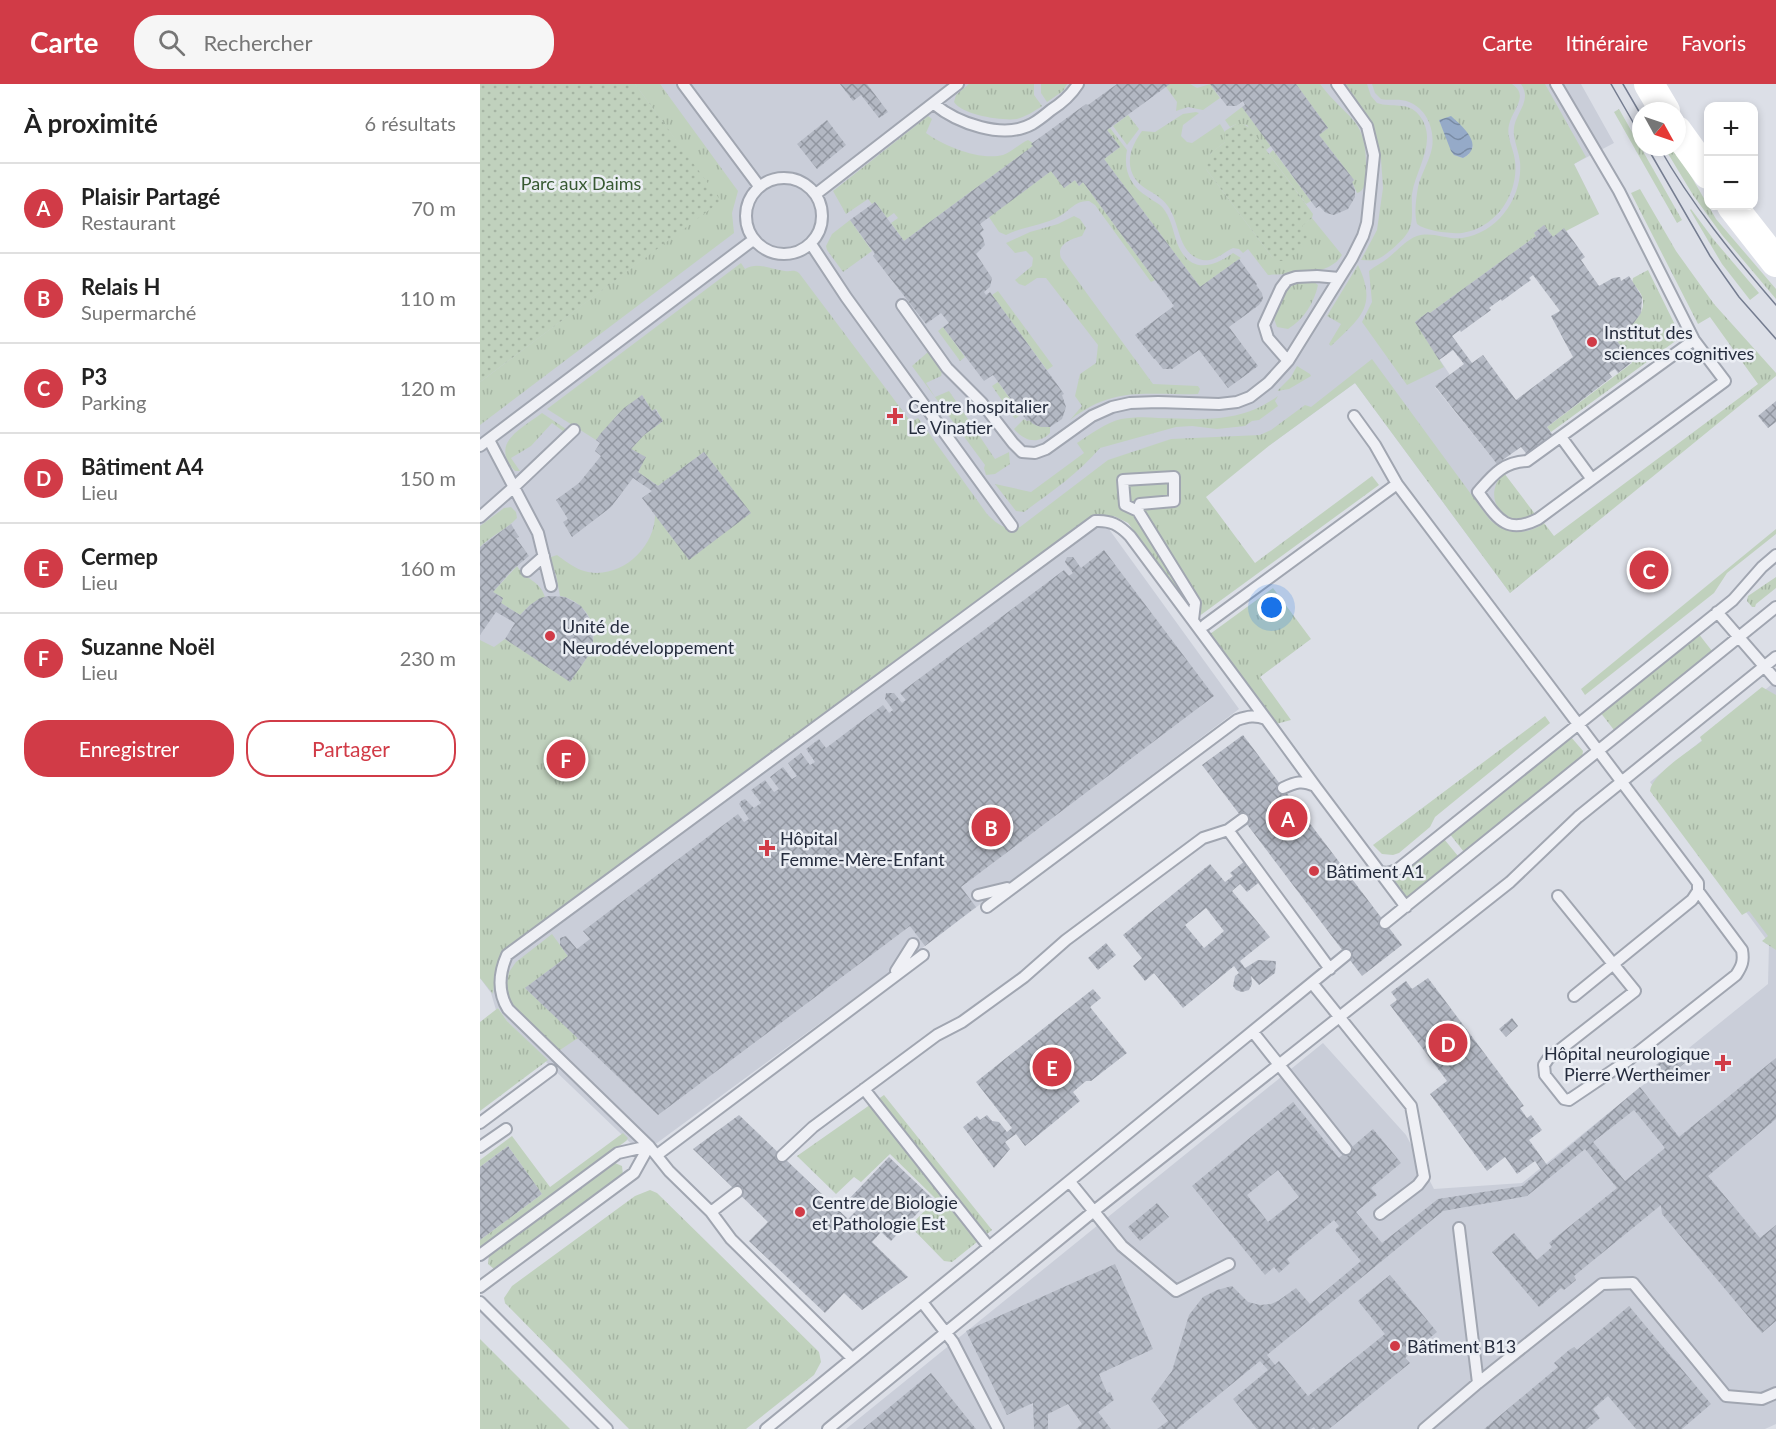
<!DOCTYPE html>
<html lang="fr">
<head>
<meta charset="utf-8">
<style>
	body { margin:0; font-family:Lato,sans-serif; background:#f6f6f6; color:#222 }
	.controls { position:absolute; right:18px; top:18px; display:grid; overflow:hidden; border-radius:12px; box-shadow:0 3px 9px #0003 }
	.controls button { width:54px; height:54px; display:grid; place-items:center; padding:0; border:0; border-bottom:2px solid #e0e0e0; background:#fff; color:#222; font:30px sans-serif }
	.compass { position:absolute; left:1152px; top:18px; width:54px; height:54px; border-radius:50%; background:#fff; box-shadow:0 3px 9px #0003; rotate:130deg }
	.you { position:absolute; left:792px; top:524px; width:21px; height:21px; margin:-15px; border:4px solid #fff; border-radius:50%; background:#1a73e8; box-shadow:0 0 0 9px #1a73e833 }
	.badge { display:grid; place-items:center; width:39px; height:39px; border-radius:50%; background:#d13b47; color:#fff; font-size:20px; font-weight:700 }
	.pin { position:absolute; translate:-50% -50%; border:3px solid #fff; box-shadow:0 2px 6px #0006 }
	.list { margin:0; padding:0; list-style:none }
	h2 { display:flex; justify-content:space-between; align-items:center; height:78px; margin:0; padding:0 24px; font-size:26px }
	h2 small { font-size:20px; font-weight:400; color:#767676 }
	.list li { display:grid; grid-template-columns:39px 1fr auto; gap:18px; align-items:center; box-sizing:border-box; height:90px; padding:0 24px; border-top:2px solid #e0e0e0 }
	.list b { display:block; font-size:22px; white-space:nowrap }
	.list p { margin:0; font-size:20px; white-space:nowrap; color:#767676 }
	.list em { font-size:20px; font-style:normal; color:#767676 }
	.actions { display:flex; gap:12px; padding:18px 24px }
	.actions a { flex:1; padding:14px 0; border:2px solid #d13b47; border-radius:24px; text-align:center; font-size:21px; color:#d13b47 }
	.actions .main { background:#d13b47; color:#fff }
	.icon { flex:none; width:33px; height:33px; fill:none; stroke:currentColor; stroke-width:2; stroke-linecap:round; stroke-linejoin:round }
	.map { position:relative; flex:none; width:1296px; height:1345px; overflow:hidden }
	header { display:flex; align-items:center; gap:36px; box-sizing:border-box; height:84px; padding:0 30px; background:#d13b47; color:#fff }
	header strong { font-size:28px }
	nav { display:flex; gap:33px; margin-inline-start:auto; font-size:21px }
	.search { width:420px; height:54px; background:#f6f6f6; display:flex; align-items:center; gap:15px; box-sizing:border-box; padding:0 21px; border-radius:24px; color:#767676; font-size:22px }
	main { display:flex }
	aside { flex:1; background:#fff }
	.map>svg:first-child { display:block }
</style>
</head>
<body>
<header>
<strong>Carte</strong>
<div class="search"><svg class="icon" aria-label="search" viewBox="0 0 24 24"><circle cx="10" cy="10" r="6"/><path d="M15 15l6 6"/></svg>Rechercher</div>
<nav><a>Carte</a><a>Itinéraire</a><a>Favoris</a></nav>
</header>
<main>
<aside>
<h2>À proximité<small>6 résultats</small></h2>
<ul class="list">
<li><span class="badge">A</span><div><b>Plaisir Partagé</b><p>Restaurant</p></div><em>70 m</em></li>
<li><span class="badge">B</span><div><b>Relais H</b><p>Supermarché</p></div><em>110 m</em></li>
<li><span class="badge">C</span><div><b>P3</b><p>Parking</p></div><em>120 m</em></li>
<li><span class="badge">D</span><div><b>Bâtiment A4</b><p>Lieu</p></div><em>150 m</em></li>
<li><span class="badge">E</span><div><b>Cermep</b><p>Lieu</p></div><em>160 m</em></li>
<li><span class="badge">F</span><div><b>Suzanne Noël</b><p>Lieu</p></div><em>230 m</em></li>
</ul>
<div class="actions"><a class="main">Enregistrer</a><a>Partager</a></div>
</aside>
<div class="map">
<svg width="1296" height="1345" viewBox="0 0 1296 1345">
	<defs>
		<pattern id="grass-tufts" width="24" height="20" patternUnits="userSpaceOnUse" patternTransform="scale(1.5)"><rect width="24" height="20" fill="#c0d1bd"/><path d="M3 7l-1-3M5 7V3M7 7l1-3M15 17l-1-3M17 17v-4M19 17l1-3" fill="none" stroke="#a5b4a3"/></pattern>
		<pattern id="park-dots" width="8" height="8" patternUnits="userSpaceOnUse" patternTransform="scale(1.5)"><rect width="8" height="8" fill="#c0d1bd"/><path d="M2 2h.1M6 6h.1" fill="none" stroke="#a5b4a3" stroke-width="1.8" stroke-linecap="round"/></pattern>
		<pattern id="water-waves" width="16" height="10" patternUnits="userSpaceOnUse" patternTransform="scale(1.5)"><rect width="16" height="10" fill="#95aac8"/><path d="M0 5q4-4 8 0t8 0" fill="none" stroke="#798ba4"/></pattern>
		<pattern id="building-cross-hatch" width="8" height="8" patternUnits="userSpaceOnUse" patternTransform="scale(1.5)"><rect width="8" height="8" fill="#b3b8c3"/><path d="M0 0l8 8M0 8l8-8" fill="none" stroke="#9196a0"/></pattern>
	</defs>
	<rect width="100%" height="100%" fill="#dcdfe7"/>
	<!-- built -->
	<path fill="#caced9" d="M0,0H1101L1134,59L1094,80L1119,130L1084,145L1073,153L1064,141L1054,149L1056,152L950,229L948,228L935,238L970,291L955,303L1017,380L1081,467L1030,509L875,299L790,361L600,405L759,625L445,862L162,1070L66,978L67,976L27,937L18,924L16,926L11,909L0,894Z
		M1296,597V1340L1285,1345H366L843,959L926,1051L954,1105L1042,1099L1288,900L1289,859L1170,698Z"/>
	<!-- grass -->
	<path fill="url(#grass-tufts)" fill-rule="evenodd" d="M155,0H180L255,103L258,107L252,129L254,149L0,341V298L240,117Z
		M489,0H554V11L562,22C555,27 545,33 537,35C522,37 482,31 474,18L476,11Z
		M561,0H587L583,7L567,18L561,9Z
		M690,0H710L717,4L730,0L740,14L723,26L708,23L696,27L697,18L686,3Z
		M816,0H840C869,38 888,33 886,89C886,97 885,107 877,109L872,98L874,96L839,51L848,44Z
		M866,0H887L891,12L897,19C912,24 928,17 939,31C959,56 936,84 932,110C931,121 934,136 929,146C926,154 904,174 895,176C891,177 886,176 881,176L897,146L903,104L901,75L893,42Z
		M892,0H1032C1050,12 1032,26 1029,41C1026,53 1034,65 1035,77C1039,110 1016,144 982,149C972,150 945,147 937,140C934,129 936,115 938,103C941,90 949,78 952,64C955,46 947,25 929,18C920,14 911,17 901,15L895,9ZM959,36L993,63L988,71L983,74L974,71Z
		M1041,0H1065L1106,73L1094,80L1119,130L1086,147L1084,145L1073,153L1064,141L1054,149L1056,152L950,229L948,228L935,238L964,283L927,301L882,238L892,218L889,187C895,182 902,179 908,174C917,167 926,156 937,152C952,147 967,156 982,154C1018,149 1043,113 1040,78C1039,69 1035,60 1034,51C1031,31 1054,19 1041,0Z
		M762,23L791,62L786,66L767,41L756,40L750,43L745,36Z
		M1139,25L1202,136L1197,139L1134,28Z
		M716,28L719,29L703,41L701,52L707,58L712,59L740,40L746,50L745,58L730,70L726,85L792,173L800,177L831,155L821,142L832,134L862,171C849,193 810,189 788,191L768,165L763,169L759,165L753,164C742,169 733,180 719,175C697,167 700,137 687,121C676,106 657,106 651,86C647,72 654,58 662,47L675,48L703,30Z
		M648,31L659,45L647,61L633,42Z
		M448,32L452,35L446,49C464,62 500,77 523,71C532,68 539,60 548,56L553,59V62L424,157L411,139L418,134L414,129L407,134L395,118L392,120L388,115L366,130L353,107Z
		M630,44L647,66C643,86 650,102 668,113C673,117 679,119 683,124C691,134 693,147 697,159C709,189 731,185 753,169L761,174L720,203L624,75L640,63L627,46Z
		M1184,63H1194L1236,135L1296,205V215L1242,151L1213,111Z
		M793,66L831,117L826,120L789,70Z
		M571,87L584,104L595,96L599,102L603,98L675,196L671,198L615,121L609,117C596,116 590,126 580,132C563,142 543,142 526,151L519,148L509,133Z
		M1160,105L1196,167L1234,220L1296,289V292L1030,509L875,299L790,361L726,413L775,479L892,392L899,401L718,533L730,550L793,504L831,555L780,593L811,636L796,640L648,439L634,432L617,434L25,870L16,884L13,910L0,894V556L14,563L25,555L90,597C98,586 109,574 112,561C119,538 102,516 80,512L76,491L70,476L71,473L77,471C84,476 93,483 101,486C136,499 175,466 175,431L209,475L270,429L224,368L178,402L158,388L165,373L151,365L164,351L183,337L176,325L172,327L162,311L138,330L116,356L67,325L261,179L265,185C278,177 292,186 305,187C312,188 313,185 319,189L431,338L438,334L507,430C517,440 525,447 540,443L628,376L691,355L780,351L791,346L825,321L831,323L892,275L1010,436C1028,450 1046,452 1064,439L1074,452L1278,300L1230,233L1218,240L1151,109Z
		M1211,125L1234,156L1279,209L1270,216L1242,180L1210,126Z
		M594,132L600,135L606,144L602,152C591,155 576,160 581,174L673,300L718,302L720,305L718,310C665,312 636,301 590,336L602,322L595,312L600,290L616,279L618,261L566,194H557L545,202L539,200L535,196L552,182L553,174L546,167L535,169L526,159L550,148L578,140Z
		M370,136L392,167L363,188L347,166L346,162L352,150Z
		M878,181C898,223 880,234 851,262L849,260L861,240L847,232Z
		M1168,186L1201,253L1071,348L1067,343L1152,279L1135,254C1155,239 1177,222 1152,199L1153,194Z
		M833,197L838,201C834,219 824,235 808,245L797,243L793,232C806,212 803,197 833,197Z
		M518,207L573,282L567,286L512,211Z
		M463,243L485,273L480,277L458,247Z
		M448,268L462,287L461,292L446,299L455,313L469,307L515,375L529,368L530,380L515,390L506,391L504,384L505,381L432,282Z
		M817,282L830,290L831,292L809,305L797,307L811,293Z
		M518,298L541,330L535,335L512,302Z
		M798,312L795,317L798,322L779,336L772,337L765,342L737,345L712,342L696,343L620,364C598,390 571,408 544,428L536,427L515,400L551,408L604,369L597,359C611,350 625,339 641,335C654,333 666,333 678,334C724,335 759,340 798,312Z
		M62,329L89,347L87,350L72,339L51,362L31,374L40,387H35C9,359 41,345 62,329Z
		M544,335L547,337L549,336L557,342L570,343V349C558,361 544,357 534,345Z
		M1024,389L1055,430C1026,449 999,413 1024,389Z
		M31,423L36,428L37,434C27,445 11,452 0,463V442L24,424Z
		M1296,445V450L1247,489L1234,509L1105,611L1101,605Z
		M37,482C46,497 59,495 65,513L50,521L40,531L21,519L23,514L13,508Z
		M1296,493V504L1276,520L1275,523H1272L1267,517L1268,512Z
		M1218,549L1232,567L1134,646L1120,628Z
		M1282,603L1296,611V866L1282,857L1288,852L1269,827L1262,831L1170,707C1171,691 1209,667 1222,657L1220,653Z
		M1065,632L1070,639L955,733L950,743L919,769L913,771L902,770L893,761Z
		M1091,653L1103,667L1102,673L984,768L969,749L1087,654Z
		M964,755L978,772L929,813H925L915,802V795Z
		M72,850L88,872L45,904L98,954L77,968L31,922L26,904L29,888L36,878Z
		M18,924L27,937L68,976L0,1027V938Z
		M404,1011L512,1146L472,1178L464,1177L430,1142L456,1115L410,1070L381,1098L374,1093L356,1110L317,1072Z
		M143,1049L148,1054L146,1057L0,1165V1156L62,1110L28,1062L0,1083V1076L32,1052L70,1103Z
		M135,1079L142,1082L143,1091L19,1184L14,1185L8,1180L9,1171Z
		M170,1106L177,1109L339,1268L341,1278L334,1291L266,1345H149L25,1219L24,1214L32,1202L155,1112Z
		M0,1255L90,1345H0Z"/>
	<!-- park -->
	<path fill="url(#park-dots)" d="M0,0H155L241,117L0,298Z
		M756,40H763L770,44L833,130L832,134L822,142L832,155L803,177H797L792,173L726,85C724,71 735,66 745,58V47Z"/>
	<!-- pitch -->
	<path fill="#c0d1bd" d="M689,398L690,414L649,417L648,400Z"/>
	<!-- water -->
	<path fill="url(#water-waves)" d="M971,32C982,42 1006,62 983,74L974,71L971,67L959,36Z"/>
	<!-- building -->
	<path fill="url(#building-cross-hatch)" fill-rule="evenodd" d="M360,0H387L408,28L399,34L381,11L373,17Z
		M637,0H690L627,46L640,63L624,75L720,203L759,175L777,200L776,201L782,209L783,215L779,221L749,243L778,282L748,304L719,266L692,285H683L675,275H674L655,251L694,222L603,98L599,102L595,96L584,104L571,87L500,140L504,146L500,149L503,154L505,161L496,170L512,194L510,203L504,208L506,211L510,208L584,310L582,311L586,323L582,335L570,343H561L553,340L549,336L547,337L513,291L504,297L463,243L469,239L461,229L446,240L393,172L395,170L370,136L395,118L424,157L553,62L551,60L606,20L608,21Z
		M730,0H816L848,44L839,51L874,96L872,98L875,106V113L868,125L854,131L846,129L839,122L836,124L762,23L765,21L763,17L756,22H747Z
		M347,36L366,61L337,85L317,60Z
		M1064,141L1073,153L1084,144L1105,173L1101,176L1119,202L1133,194L1140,193L1141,197L1149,192L1156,203L1162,213L1161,229L1153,240L1135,254L1152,278L1138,289L1135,285L1129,289L1132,293L1067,343L1075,354L1049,373L1041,363L1017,380L955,302L984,280L973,266L959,276L935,238L948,228L950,229L1056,152L1054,149ZM1053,191L1080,227L1071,232L1093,273L1036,316L1003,271L992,279L972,252L980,246L981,248L1011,226L1009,224L1021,215L1022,217L1051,196L1049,194Z
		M162,311L172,327L175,325L183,337L164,351L151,365L166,373L158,388L178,402L224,368L271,429L209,476L162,414L172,407L153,394L131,423L92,453L83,438L88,435L76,416L99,399L121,372L115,367L120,359L116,356L121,349L144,324Z
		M1296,317V338L1288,344L1278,332Z
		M31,440L39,453L36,454L49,472L31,487L13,508L23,514L21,519L40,531L50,521L60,514L69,512L85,513L101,522L112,538L113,560L108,572L90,598L25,555L35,539L16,528L0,551V463Z
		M624,466L734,612L481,803L496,823L445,862L430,842L178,1031L45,904L88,872L80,861V854L86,852L97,865L110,855L103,847L258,730L264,738L269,735L259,720L261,717L265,715L274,724L281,719L271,706L285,696L294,708L299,705L290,693L303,683L312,695L317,692L308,679L321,669L330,681L335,678L326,665L339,655L346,664L403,621L409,629L413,626L405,615L406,609H414L422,619L426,616L420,609L584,486L589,492L593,489L585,478L587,473H593L601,484Z
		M763,651L922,861L882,892L722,681Z
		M766,776L782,796L767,808L760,800L752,807L790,853L760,877L765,884L778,876L796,877L795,889L779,901L771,892L772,900L769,906L762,908L756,906L753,902L755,892L759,889L754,882L703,924L674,889L665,897L653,882L662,874L643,851L730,780L745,798L753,792L750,789ZM726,824L744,847L724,864L705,841Z
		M626,859L636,871L618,886L608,874Z
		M948,894L1044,1022L1040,1024L1047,1034L1051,1031L1062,1046L1049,1056L1067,1081L1160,1003L1199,1053L1296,974V1035L1228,1092L1280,1154L1296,1141V1237L1282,1249L1182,1130L1181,1121L1094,1192L1096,1196L1084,1206L1081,1204L1059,1223L1012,1168L1034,1149L1057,1176L1072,1163L1069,1159L1137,1104L1105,1065L1047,1112L963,1127L787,1271L795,1281L799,1277L828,1312L905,1250L878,1217L910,1191L957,1248L925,1274L930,1279L849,1345H835L834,1343L831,1345H777L753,1315L788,1286L780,1277L697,1345H677L688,1337L671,1315L692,1287L709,1231L723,1213L737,1206L752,1202L768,1218L780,1221L791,1220L798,1217L816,1204L830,1220L881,1177L855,1146L859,1142L854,1136L807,1175L810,1179L799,1189L794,1183L785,1191L712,1102L813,1018L859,1074L893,1045L921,1079L891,1104L897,1111L876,1128L902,1159L958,1115L1042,1102L1061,1086L1055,1077L1037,1090L1025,1073L1007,1087L950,1010L967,997L910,921L917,916L911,908L926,897L932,905ZM1154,1026L1185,1064L1145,1097L1113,1058ZM798,1086L819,1113L788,1138L767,1111Z
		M613,905L621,914L610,923L647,969L611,997H606L593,1008L600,1017L545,1062L536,1050L525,1058L530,1065L514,1084L483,1043L497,1032L500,1036L507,1031L512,1037L519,1038L527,1048L532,1044L496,998Z
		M1032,934L1038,942L1026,953L1019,945Z
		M1196,963L1208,976L1187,994L1176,981Z
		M259,1031L368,1135L378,1125L368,1116L409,1073L452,1114L411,1157L401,1148L392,1158L428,1193L382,1226L364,1209L345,1229L269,1157L288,1138L213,1065Z
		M28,1062L62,1110L0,1156V1083Z
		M677,1119L689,1133L660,1157L648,1143Z
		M635,1180L673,1265L619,1290L627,1309L630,1308L634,1316L618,1328L631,1345H596L602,1340L588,1320L568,1330V1345H554L553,1319L527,1331L486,1247Z
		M1149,1222L1231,1320L1202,1345H1156L1128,1312L1113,1325L1120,1334L1107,1345H1004L1078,1283L1074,1279L1089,1266L1094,1263L1097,1266Z
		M451,1289L496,1345H383Z"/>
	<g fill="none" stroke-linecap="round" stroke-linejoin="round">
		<defs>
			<path id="service" d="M203,0L279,102
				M1076,0L1139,107L1214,256L1245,297L1058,435C1025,452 1016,432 998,408C1013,391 1023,378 1047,377L1214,256
				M454,20C477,39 523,56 552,40C559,36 565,31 571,26C582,19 591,11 598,0
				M266 132a38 38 0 1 1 76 0a38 38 0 1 1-76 0Z
				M336,110L478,0
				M331,160L366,213L532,442
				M422,221L467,284L502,319L533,359L542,368L555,369L566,365L612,332L632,323L650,319L678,318L739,320L757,318L770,313L788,299L808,277L872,174L883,152L887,139L894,71L887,42L857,0
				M808,277L788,254L784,241L801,204L807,196L816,193L837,192L859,194
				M874,332L895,361L917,400L1218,799V807L1212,816L1094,912
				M1081,353L1111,394
				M9,356L58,449L71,502
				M0,362L273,156
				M658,427L660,420L694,417V393L643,396L645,421L658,427L715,519L713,536
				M0,433L34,403L94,346
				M47,487L64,472
				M1237,528L1296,596
				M725,541L917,400
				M803,704C816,698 822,696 835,702L926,823
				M748,746L850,885
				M898,788L908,789L917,786L1253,516L1282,483L1296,471
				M498,811L527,804
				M1078,812L1155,907L1068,975L1064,981L1065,991L1084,1015L1089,1016L1147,977L1256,891C1262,882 1264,877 1262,866L1218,807
				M507,823L757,636C768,632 775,631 786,635L835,702
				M905,839L1296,523
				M416,887L433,860
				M832,899L931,1022L944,1093L938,1101L900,1130
				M773,948L866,1065
				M384,1005L509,1163
				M0,1039L71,986
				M0,1063L26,1045
				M177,1071L443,871
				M302,1072L333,1043L457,951L482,938L544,893L586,856L723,754L748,746L763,735
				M590,1098L642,1162L696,1207L749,1180
				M231,1128L257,1108
				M979,1144L998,1299
				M0,1171L138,1069L169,1062
				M0,1203L154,1089L169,1062
				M0,1218L127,1345
				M442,1218L473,1258L518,1345
				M372,1274L251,1155L231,1128L189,1087L169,1062L28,925C17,907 19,889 27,871L615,437C631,436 639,441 650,452L786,635
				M286,1345L866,871
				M348,1345L614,1127L1030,798L1098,733L1296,573
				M944,1345L998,1299L1122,1200L1153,1199L1246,1312L1282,1315L1296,1309"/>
		</defs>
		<!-- service casing -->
		<use href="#service" stroke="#a1a6b1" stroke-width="14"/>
		<!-- service -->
		<use href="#service" stroke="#eff0f5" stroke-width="10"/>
		<!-- secondary -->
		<path stroke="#fff" stroke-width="30" d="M1169,0L1185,27
			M1197,47L1228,90
			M1252,122L1296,178"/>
		<!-- tram -->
		<path stroke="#757d90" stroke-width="1.5" d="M1131,0L1161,52
			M1143,0L1161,31
			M1167,63L1230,172L1259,213L1296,255
			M1179,63C1212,121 1253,171 1296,221"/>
	</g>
	<!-- markers -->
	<g fill="#d13b47" stroke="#ebeef4" stroke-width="2">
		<circle cx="1112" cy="258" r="6"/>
		<path d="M412 323h6v6h6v6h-6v6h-6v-6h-6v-6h6z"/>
		<circle cx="70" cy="552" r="6"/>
		<path d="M284 755h6v6h6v6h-6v6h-6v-6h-6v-6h6z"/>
		<circle cx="834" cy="787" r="6"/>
		<path d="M1240 970h6v6h6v6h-6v6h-6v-6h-6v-6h6z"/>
		<circle cx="320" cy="1128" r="6"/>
		<circle cx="915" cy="1262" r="6"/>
	</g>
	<g text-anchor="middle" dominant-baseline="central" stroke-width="5" stroke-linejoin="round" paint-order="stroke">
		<!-- park labels -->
		<g font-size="18" fill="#375932" stroke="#ebeef4">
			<text x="101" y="99">Parc aux Daims</text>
		</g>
		<!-- poi labels -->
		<g font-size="18" fill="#252c3d" stroke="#ebeef4" text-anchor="start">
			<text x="1124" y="248">Institut des<tspan x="1124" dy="21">sciences cognitives</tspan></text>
			<text x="428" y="322">Centre hospitalier<tspan x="428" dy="21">Le Vinatier</tspan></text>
			<text x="82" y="542">Unité de<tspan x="82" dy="21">Neurodéveloppement</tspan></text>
			<text x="300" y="754">Hôpital<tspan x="300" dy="21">Femme-Mère-Enfant</tspan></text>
			<text x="846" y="787">Bâtiment A1</text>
			<text x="1230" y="969" text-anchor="end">Hôpital neurologique<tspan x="1230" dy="21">Pierre Wertheimer</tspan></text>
			<text x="332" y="1118">Centre de Biologie<tspan x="332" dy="21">et Pathologie Est</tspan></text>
			<text x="927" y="1262">Bâtiment B13</text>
		</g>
	</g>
</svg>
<div class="controls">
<button>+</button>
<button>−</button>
</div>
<svg class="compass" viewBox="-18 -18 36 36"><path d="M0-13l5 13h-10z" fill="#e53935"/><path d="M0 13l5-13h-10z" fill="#767676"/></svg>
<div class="you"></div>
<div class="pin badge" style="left:808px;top:734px">A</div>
<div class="pin badge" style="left:511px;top:743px">B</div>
<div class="pin badge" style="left:1169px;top:486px">C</div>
<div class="pin badge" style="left:968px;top:959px">D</div>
<div class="pin badge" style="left:572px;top:983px">E</div>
<div class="pin badge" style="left:86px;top:675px">F</div>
</div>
</main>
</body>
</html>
